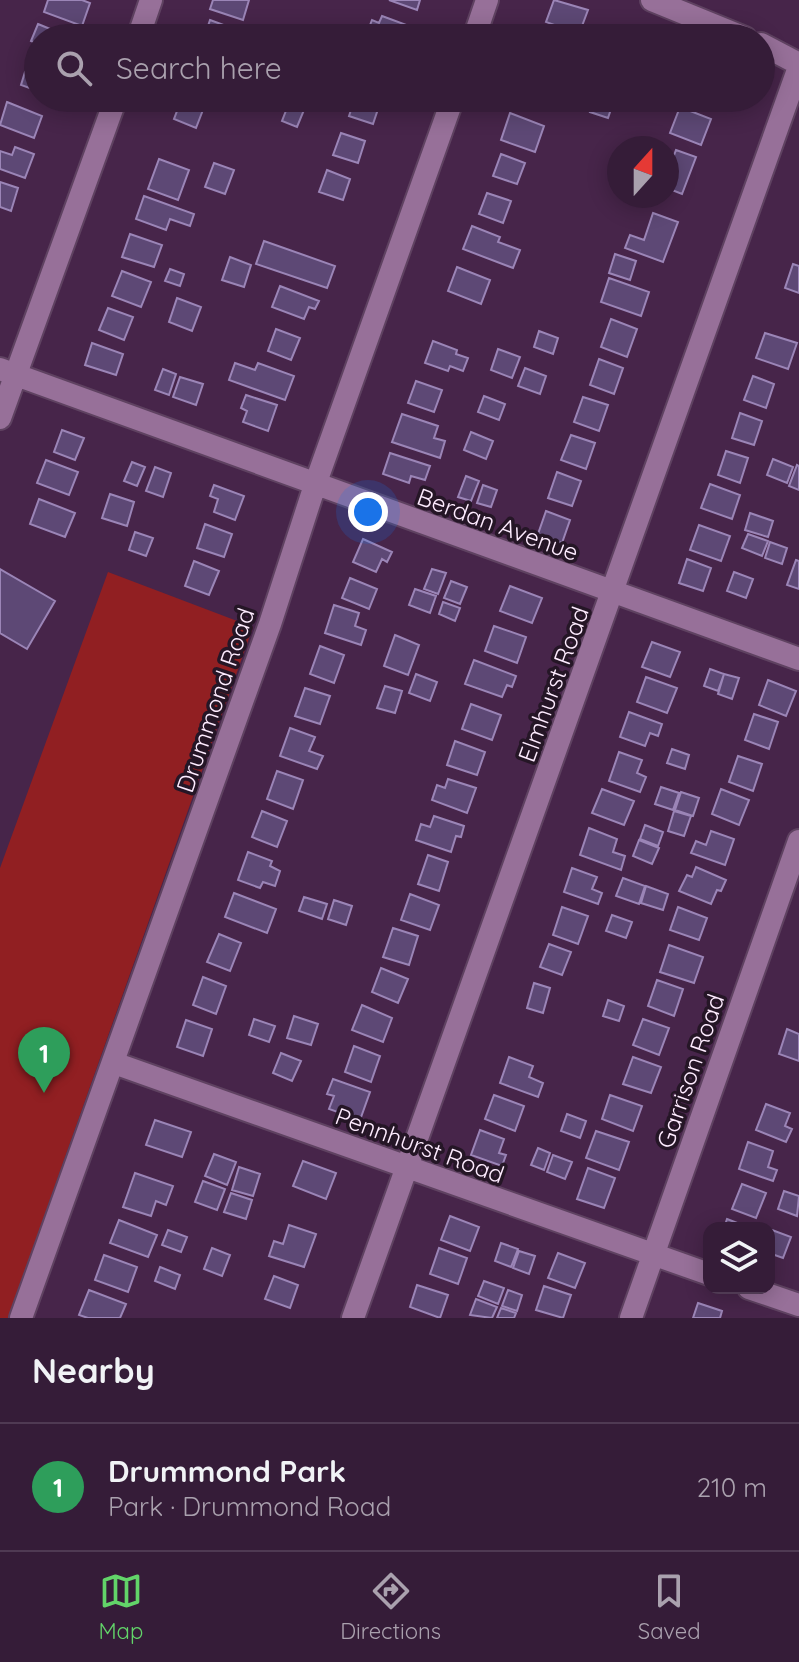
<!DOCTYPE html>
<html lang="en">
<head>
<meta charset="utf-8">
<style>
	body { margin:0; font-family:Quicksand,sans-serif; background:#3d2540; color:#f1f3f6 }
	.controls { position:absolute; right:24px; bottom:24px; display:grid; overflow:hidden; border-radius:16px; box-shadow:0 4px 20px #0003 }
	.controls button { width:72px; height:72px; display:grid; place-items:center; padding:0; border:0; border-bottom:2px solid #4f3a53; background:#351c38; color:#f1f3f6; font:40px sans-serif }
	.compass { position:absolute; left:607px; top:136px; width:72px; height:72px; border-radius:50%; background:#351c38; box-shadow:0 4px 20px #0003; rotate:21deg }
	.you { position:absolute; left:368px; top:512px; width:28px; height:28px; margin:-20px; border:6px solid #fff; border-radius:50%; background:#1a73e8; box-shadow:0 0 0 12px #1a73e833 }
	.badge { display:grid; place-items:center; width:52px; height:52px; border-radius:50%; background:#62d469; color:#fff; font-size:26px; font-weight:700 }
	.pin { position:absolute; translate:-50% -66px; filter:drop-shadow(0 2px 4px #0008) }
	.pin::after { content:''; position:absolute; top:42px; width:28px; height:24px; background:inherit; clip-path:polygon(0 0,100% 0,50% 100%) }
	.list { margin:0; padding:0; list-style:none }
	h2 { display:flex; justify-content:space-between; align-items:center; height:104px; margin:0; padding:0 32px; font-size:34px }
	h2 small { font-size:26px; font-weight:400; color:#aaa1ae }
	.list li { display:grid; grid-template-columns:52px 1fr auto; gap:24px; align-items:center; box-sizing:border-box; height:128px; padding:0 32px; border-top:2px solid #4f3a53 }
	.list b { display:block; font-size:30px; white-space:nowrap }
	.list p { margin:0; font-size:26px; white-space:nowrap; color:#aaa1ae }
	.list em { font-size:26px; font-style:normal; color:#aaa1ae }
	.icon { flex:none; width:44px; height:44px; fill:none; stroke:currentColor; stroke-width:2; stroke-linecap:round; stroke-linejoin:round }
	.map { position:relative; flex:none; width:799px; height:1318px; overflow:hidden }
	.search { position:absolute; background:#351c38; box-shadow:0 4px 20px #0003; left:24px; right:24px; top:24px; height:88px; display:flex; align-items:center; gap:20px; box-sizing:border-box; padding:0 28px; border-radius:44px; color:#aaa1ae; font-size:30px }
	.sheet { height:232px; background:#351c38 }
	nav { display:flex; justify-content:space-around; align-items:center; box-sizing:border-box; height:112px; border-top:2px solid #4f3a53; background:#351c38; font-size:22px; color:#aaa1ae }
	nav a { display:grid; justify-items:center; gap:4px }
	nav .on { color:#62d469 }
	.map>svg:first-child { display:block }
</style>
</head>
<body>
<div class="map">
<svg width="799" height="1318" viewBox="0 0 799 1318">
	<rect width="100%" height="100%" fill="#47254a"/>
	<!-- green -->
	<path fill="#911f22" d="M108,572L253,627L8,1318H0V868Z"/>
	<!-- building -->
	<path fill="#5d4875" stroke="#9b85b7" stroke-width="2" d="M48,0H82L90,3L82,26L44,12Z
		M213,0H249L243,20L210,9Z
		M389,0H420L417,10Z
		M554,0L588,10L579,34L546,22Z
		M382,16L412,27L411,30L418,32L415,38H365L372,20L379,23Z
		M210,20L232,28L228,38H204Z
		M38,24L72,38H38V44L31,41Z
		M619,28L638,35L636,38H616Z
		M37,66L38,91L21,85L25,72L34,75Z
		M182,98H197L206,102L196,128L174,119Z
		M355,98H366L380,103L373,124L349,116Z
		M516,98H546L542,108Z
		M595,98L614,100L608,118L590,112Z
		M7,102L42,116L34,138L0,125Z
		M289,103L304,110L297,127L282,121Z
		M680,107L711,119L701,145L670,133Z
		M510,113L544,126L535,152L501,140Z
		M341,133L365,141L358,163L333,155Z
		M15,147L34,154L25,178L0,169V151L12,155Z
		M676,150L696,157L682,194L667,188V174Z
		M501,154L525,163L517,184L493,176Z
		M159,159L189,170L178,200L148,189Z
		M214,163L234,170L225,194L205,187Z
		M327,170L350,179L343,200L319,192Z
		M0,182L18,188L11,211L0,207Z
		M487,193L511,201L503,223L479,214Z
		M144,196L194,214L190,226L170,219L166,230L136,219Z
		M653,213L678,222L663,262L625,248L630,235L644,240Z
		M472,226L500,237L498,242L520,250L513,268L463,249Z
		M130,234L162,245L154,267L122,257Z
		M264,241L335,266L327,288L256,264Z
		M615,254L636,261L630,280L609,273Z
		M230,257L251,265L244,287L222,280Z
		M793,264L799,266V293L785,288Z
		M457,267L490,280L481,304L448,291Z
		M170,269L184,274L180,286L165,281Z
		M122,271L151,282L141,307L112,296Z
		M609,278L649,292L641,316L601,302Z
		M280,286L319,301L315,309L309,307L304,319L272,307Z
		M177,298L201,307L192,331L169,322Z
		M108,308L133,317L124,340L99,330Z
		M611,319L637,329L627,357L601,347Z
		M276,329L300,338L291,360L268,351Z
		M539,331L558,338L553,354L534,347Z
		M765,333L797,343L788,369L756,358Z
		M433,341L457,350L456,354L468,358L463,371L450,366L448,371L425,363Z
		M92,343L123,354L116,375L85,365Z
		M498,349L520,357L512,378L491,370Z
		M599,359L623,368L614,394L590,385Z
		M235,363L255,370L258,363L294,376L285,400L229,380Z
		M525,368L546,376L540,394L518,386Z
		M163,369L176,374L169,395L155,390Z
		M753,376L774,384L766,408L744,400Z
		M180,377L203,384L196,405L173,397Z
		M416,381L442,390L434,412L408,403Z
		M246,395L277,405L268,431L243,422L247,411L241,408Z
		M484,396L505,404L499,420L478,412Z
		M583,397L608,405L599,431L574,422Z
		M740,413L762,421L754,445L732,438Z
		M402,414L438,426L434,438L445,441L440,458L392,442Z
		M62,430L84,438L75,460L54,452Z
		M471,432L493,441L486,459L464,450Z
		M571,435L595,443L586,469L561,460Z
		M726,451L748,458L740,483L718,475Z
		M390,453L430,466L425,480L411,476L409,483L383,474Z
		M773,459L793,467L787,483L767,475Z
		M46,460L78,472L69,495L37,483Z
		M132,462L145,467L137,486L124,481Z
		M797,465L799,466V490L789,486Z
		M155,467L171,473L163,497L146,491Z
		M557,472L581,481L572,506L548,498Z
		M466,476L479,481L471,501L458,497Z
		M710,484L740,495L732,519L701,508Z
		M214,485L244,496L235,520L214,512L218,499L210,496Z
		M483,485L497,490L491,507L477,503Z
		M110,494L134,502L127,526L102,518Z
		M39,499L75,513L65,537L30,524Z
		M546,511L570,520L562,543L538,534Z
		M750,513L773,521L768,537L745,530Z
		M205,524L232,534L224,557L197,548Z
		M699,525L730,536L721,561L690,550Z
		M135,532L153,538L146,556L129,550Z
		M748,534L768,541L762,556L742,548Z
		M363,539L392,552L387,562L382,559L376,572L353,562Z
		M770,542L787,548L782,564L765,558Z
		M687,559L711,568L703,591L679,583Z
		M796,560L799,561V589L787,585Z
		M194,561L219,571L209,595L185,586Z
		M0,569L55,601L27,649L0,633Z
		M432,569L446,573L438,594L424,589Z
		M734,572L753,579L746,598L727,591Z
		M350,578L377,589L369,609L342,598Z
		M451,581L467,587L460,604L444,598Z
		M510,586L542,598L532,623L500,611Z
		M415,589L436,596L430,613L409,605Z
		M443,602L460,608L455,621L439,614Z
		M334,605L359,613L355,626L366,630L361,645L325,633Z
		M494,626L526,637L517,663L485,651Z
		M395,635L419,645L408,675L384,666Z
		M652,642L680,652L670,677L642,667Z
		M320,646L344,655L334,683L310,674Z
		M474,660L516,676L512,687L507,685L502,697L465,684Z
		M710,669L724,674L718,691L704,686Z
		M416,674L437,682L430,701L409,693Z
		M724,674L739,678L732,699L718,694Z
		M646,677L677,688L667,713L637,702Z
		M768,680L796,691L786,716L759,705Z
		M385,686L402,691L395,713L377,708Z
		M305,688L330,696L320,724L295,716Z
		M471,704L501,715L492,740L462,729Z
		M629,712L662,724L658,736L650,733L645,746L620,737Z
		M754,714L778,722L769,749L745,740Z
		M290,728L315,737L309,751L323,756L317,769L280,756Z
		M455,741L485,752L477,775L447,765Z
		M672,749L689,755L685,769L667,763Z
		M619,752L642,760L637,773L646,777L640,792L609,781Z
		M738,756L762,764L753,791L729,782Z
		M277,771L303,780L293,809L267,799Z
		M448,779L476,788L467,813L432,800L437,785L445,788Z
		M661,787L679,793L673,810L655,804Z
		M602,789L634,801L624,825L592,813Z
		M721,789L749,800L739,825L712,814Z
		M681,792L699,798L693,816L675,810Z
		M262,811L287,821L277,847L252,837Z
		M674,811L691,816L684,836L668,831Z
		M434,816L464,826L461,837L456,836L451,852L416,840L421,824L430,827Z
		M645,825L663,832L658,846L640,839Z
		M589,828L617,839L613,852L625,856L621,870L580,855Z
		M711,831L734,839L725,865L691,853L696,841L706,845Z
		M639,840L659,848L652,864L633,856Z
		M248,852L272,861L270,866L280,871L275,886L263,882L260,888L238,880Z
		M428,855L448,862L439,891L418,884Z
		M696,867L726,880L721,891L717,890L711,904L679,891L687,875L692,877Z
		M572,868L597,877L592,889L602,893L598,904L564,892Z
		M623,878L645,886L639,904L616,896Z
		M646,886L668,894L663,910L641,903Z
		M234,893L276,909L267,933L225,917Z
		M410,894L439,905L430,930L401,920Z
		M304,897L327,904L322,919L299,911Z
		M334,900L352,906L346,925L328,919Z
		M562,907L588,916L578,944L553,935Z
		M678,907L707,918L699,940L670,930Z
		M612,915L632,922L626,938L606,931Z
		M393,928L418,936L409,965L383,957Z
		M219,934L241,943L230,971L207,962Z
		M549,944L571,952L562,975L540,967Z
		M669,945L703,957L694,983L660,972Z
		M381,968L408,979L398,1003L372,992Z
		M203,977L226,986L216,1014L193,1005Z
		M657,980L683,989L674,1016L648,1006Z
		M534,983L550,988L543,1013L527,1008Z
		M608,1000L624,1006L619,1021L603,1016Z
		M362,1005L392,1018L383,1042L352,1030Z
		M294,1016L318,1024L311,1045L287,1038Z
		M254,1019L275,1026L269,1042L249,1035Z
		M643,1019L669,1028L659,1055L633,1045Z
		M186,1020L212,1029L203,1056L177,1047Z
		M787,1029L799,1034V1061L779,1054Z
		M354,1046L380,1056L371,1082L345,1072Z
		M281,1053L301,1061L292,1081L273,1073Z
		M509,1057L533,1066L529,1077L543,1083L538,1097L500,1083Z
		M633,1057L661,1067L651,1093L623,1084Z
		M333,1079L370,1092L360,1120L329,1109L334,1096L327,1094Z
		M494,1095L524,1106L515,1131L485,1119Z
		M610,1095L642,1106L633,1131L602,1119Z
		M766,1104L790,1113L785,1126L792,1129L786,1142L756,1130Z
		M567,1114L586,1121L580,1138L561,1131Z
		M155,1120L191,1132L182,1157L146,1145Z
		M480,1130L504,1139L499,1153L506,1155L502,1166L471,1155Z
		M596,1131L629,1142L619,1170L586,1158Z
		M748,1142L773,1151L768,1167L777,1170L773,1181L739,1169Z
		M538,1148L550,1153L544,1170L531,1165Z
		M214,1154L236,1162L227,1185L205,1176Z
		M553,1155L572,1162L565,1179L547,1172Z
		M303,1161L336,1173L326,1199L293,1186Z
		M239,1167L260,1174L253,1196L232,1190Z
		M588,1168L615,1178L604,1208L577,1199Z
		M135,1173L173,1186L166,1205L156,1201L151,1216L123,1207Z
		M203,1181L225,1189L217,1210L195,1202Z
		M742,1184L766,1193L756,1218L732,1209Z
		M784,1191L799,1196L797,1216L778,1209Z
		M231,1193L252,1200L246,1219L224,1212Z
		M450,1216L479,1227L470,1251L441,1240Z
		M727,1219L750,1228H724Z
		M119,1220L157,1235L148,1257L110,1243Z
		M289,1225L316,1234L304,1267L269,1256L274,1241L283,1244Z
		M168,1230L187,1237L181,1252L162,1245Z
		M772,1230L791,1237L783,1258L769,1253V1239Z
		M501,1243L518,1249L511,1267L495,1261Z
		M212,1248L230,1255L222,1276L204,1269Z
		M439,1248L467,1258L458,1284L430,1274Z
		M519,1251L535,1256L529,1274L513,1268Z
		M558,1253L585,1263L575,1288L548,1278Z
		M104,1255L137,1267L128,1292L95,1280Z
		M160,1267L180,1275L175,1289L155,1281Z
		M274,1276L298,1285L290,1308L265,1299Z
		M484,1281L504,1288L498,1304L478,1296Z
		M417,1285L448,1295L440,1318L410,1307Z
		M544,1286L571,1295L563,1318L536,1310Z
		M89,1290L126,1304L120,1318H88L79,1315Z
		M508,1290L522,1295L517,1311L502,1306Z
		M476,1299L497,1307L492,1318L470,1315Z
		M698,1303L722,1311L720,1318H693Z
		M501,1308L516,1313L514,1318H497Z"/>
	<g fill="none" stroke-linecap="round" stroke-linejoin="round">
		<defs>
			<path id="street" d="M652,0L745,38
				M138,38L151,0
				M474,38L487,0
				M761,44L799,64
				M0,369L799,659
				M0,418L116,98
				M114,1063L709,1274
				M749,1288L799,1305
				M21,1318L270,624L315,485L453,98
				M353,1318L799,67
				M631,1318L799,841"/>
		</defs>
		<!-- street casing -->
		<use href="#street" stroke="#5f4261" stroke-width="26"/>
		<!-- street -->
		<use href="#street" stroke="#977099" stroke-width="22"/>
	</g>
	<g text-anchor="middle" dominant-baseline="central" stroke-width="7" stroke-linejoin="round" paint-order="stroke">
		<!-- street labels -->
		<g font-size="24" fill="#feecff" stroke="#251626">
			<text transform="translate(498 524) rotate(20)">Berdan Avenue</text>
			<text transform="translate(553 684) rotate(-70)">Elmhurst Road</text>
			<text transform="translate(215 700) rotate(-71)">Drummond Road</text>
			<text transform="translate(690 1071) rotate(-71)">Garrison Road</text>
			<text transform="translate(420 1145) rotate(20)">Pennhurst Road</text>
		</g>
	</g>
</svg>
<div class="controls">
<button><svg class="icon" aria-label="layers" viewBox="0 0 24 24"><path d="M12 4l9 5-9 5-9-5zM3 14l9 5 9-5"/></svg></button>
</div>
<svg class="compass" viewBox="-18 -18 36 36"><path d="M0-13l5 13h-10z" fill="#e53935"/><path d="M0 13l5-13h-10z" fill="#aaa1ae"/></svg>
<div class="you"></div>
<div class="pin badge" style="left:44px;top:1093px;background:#2e9e5b">1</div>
<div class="search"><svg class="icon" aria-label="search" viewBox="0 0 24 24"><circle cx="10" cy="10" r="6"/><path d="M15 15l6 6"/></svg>Search here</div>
</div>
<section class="sheet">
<h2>Nearby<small></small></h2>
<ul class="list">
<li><span class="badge" style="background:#2e9e5b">1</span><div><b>Drummond Park</b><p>Park · Drummond Road</p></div><em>210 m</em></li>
</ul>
</section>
<nav>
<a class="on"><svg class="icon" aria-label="map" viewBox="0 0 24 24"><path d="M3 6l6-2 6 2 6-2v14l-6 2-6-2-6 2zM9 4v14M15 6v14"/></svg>Map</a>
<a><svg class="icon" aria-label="directions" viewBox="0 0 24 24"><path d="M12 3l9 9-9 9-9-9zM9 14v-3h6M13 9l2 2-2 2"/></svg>Directions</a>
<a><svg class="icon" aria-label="saved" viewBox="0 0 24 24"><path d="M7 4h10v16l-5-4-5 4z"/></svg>Saved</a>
</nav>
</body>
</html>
